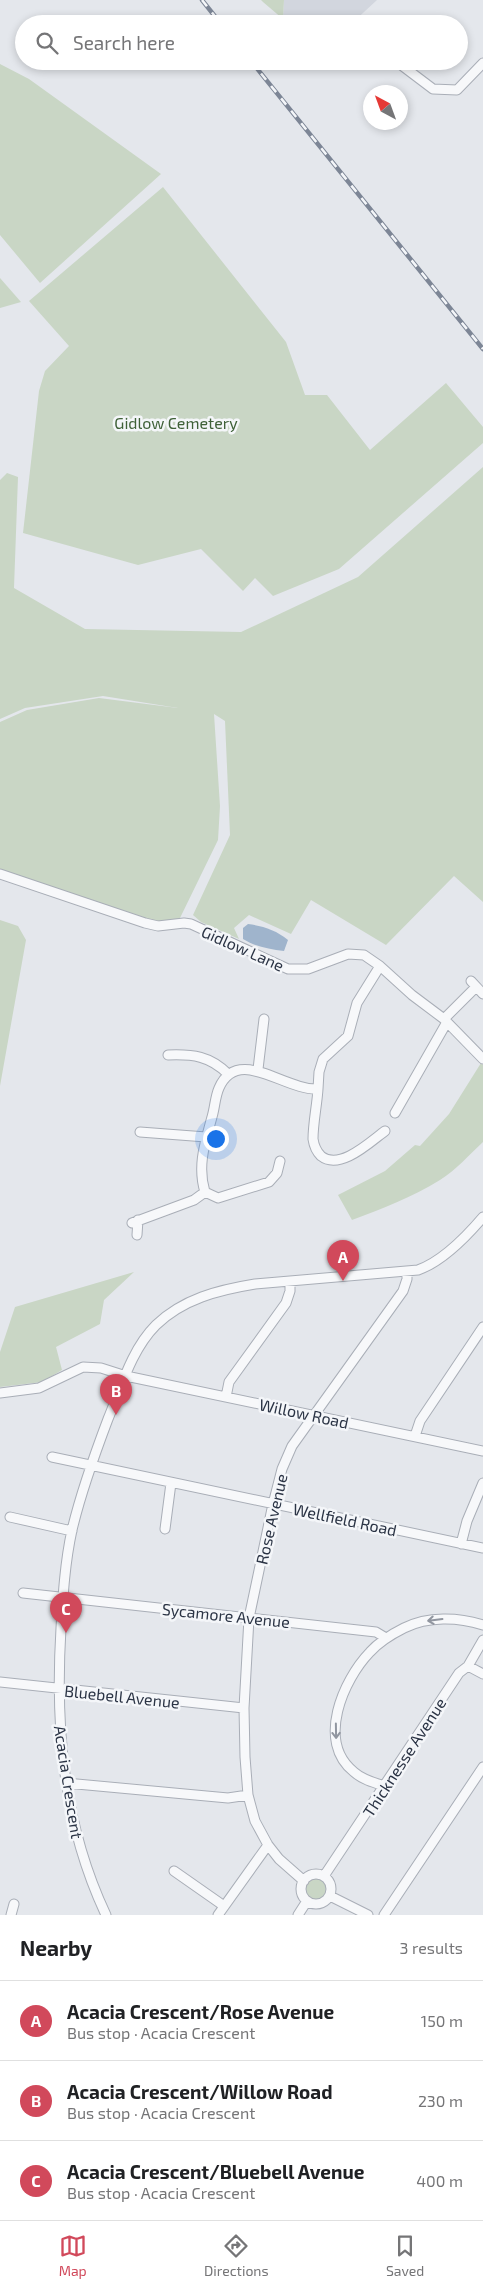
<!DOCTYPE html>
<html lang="en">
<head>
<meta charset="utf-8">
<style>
	body { margin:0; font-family:"Exo 2",sans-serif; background:#f2f2f2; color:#202124 }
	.compass { position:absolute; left:363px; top:85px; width:45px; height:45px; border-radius:50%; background:#fff; box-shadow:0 2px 8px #0003; rotate:319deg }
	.you { position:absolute; left:215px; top:1138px; width:18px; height:18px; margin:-12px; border:4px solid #fff; border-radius:50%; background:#1a73e8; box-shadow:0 0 0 8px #1a73e833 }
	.badge { display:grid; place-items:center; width:32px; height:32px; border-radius:50%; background:#d1495b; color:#fff; font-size:16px; font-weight:700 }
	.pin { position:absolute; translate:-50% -41px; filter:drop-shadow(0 1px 2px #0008) }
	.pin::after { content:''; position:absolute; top:26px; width:18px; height:15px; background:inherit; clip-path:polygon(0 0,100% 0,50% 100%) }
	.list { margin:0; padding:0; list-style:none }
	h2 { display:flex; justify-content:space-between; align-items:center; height:65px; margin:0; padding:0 20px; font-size:21px }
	h2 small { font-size:16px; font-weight:400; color:#757577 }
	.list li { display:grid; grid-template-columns:32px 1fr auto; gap:15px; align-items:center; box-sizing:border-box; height:80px; padding:0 20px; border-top:1px solid #e0e0e0 }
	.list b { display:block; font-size:19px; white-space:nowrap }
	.list p { margin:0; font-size:16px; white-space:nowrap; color:#757577 }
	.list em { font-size:16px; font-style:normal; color:#757577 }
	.icon { flex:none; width:28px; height:28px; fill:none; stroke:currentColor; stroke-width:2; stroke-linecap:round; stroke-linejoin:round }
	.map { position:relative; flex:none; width:483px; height:1915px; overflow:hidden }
	.search { position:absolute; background:#fff; box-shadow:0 2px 8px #0003; left:15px; right:15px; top:15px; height:55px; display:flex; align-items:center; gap:12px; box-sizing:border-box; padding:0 18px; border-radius:28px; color:#757577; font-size:19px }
	.sheet { height:305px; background:#fff }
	nav { display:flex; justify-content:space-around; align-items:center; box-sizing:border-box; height:70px; border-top:1px solid #e0e0e0; background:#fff; font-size:14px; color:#757577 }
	nav a { display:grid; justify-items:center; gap:2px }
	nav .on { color:#d1495b }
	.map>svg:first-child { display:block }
</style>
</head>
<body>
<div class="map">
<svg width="483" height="1915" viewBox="0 0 483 1915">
	<rect width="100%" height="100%" fill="#e4e7ec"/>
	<!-- built -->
	<path fill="#d2d6de" d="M284,0H377L351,24H289L283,19Z"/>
	<!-- green -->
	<path fill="#c9d6c5" d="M261,0H284L283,19L263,2Z
		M0,64L29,79L161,174L40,283L0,235Z
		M163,187L286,342L305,395H327L370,450L446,383L483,427V443L339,569L273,596L255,578L243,591L201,549L138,565L23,533L39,391L45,371L69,346L29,301Z
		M0,278L21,302L0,308Z
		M483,467V902L454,876L386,945L311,900L291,934L249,915L234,928L239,939L201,922L193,915L230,835L225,721L214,714L220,806L218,840L180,918L169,923L152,920L0,871V722L27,710L99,698L178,708L103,696L25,708L0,719V480L7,473L18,477L14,588L85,629L241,632L358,577Z
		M0,920L18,926L26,940L0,1086Z
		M481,1063L483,1065V1142C469,1155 456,1170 440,1180C412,1197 382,1209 352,1220L338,1195L385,1171L415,1145L420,1146L449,1114Z
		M134,1272L104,1300L100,1324L56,1347L62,1370L42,1382L0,1387V1352L15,1307Z
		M305 1889a11 11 0 1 1 22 0a11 11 0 1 1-22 0Z"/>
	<!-- water -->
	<path fill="#9fb4cc" d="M248,924C263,926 276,930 288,940L284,951C269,949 256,947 243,939V928Z"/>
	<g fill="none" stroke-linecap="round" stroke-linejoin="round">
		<defs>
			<path id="minor" d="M396,61L433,89L457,90L483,63
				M0,874L145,923L158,926L184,923L191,924L288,969H308L348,954L364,955L380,966L412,995L444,1019L483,1059
				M471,981L483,994
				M444,1019L476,987
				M168,1055C193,1054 210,1056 228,1074
				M258,1069L264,1019
				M318,1089C317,1105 313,1123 313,1139C314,1146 316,1151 321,1156C340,1171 370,1142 385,1131
				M395,1113L447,1022
				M140,1132L206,1137
				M280,1161L277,1173L269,1182L218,1198L205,1192C197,1166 205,1143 212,1117C215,1107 215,1097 219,1088C238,1045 285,1091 318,1089L319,1072L323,1059L348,1036L357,1003L380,966
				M132,1223L194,1200L205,1192
				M137,1235L138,1220
				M0,1393L39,1388L83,1367L101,1368L126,1376L483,1451
				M226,1397L229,1382L286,1303L290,1291V1281
				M415,1436L420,1421L483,1327
				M52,1457L483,1548
				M10,1517L72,1531
				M165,1529L171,1483
				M461,1544L467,1521L483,1483
				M23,1593L376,1632L386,1638
				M468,1666L483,1674
				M0,1682L244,1708
				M66,1783L228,1798L248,1795
				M385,1786C375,1783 363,1780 354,1772C316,1742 343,1680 370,1652C379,1642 392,1634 404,1628C428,1616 458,1617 483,1625
				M174,1871L224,1906
				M301 1889a15 15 0 1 1 30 0a15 15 0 1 1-30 0Z
				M324,1876L459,1673L468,1666L483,1640
				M304,1881L279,1859L268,1845L255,1821L248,1795L245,1757L244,1708L249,1618L273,1504L282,1469L292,1446L403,1291L407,1279V1272
				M330,1896L368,1915
				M11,1915L14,1904
				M106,1915C63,1824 55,1727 61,1628C63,1595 65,1562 72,1530C81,1492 94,1456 108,1419C121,1388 131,1350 156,1325C183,1299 218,1290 255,1284L418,1270C443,1261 466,1237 483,1217
				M218,1915L268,1845
				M298,1915L307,1901
				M384,1915L483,1767"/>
		</defs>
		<!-- minor casing -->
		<use href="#minor" stroke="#a9aeb7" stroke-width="11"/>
		<!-- minor -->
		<use href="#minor" stroke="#f7f8fa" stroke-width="9"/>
		<defs>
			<path id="rail" d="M202,0L221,24
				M251,61L483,349"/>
		</defs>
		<!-- rail casing -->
		<use href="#rail" stroke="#7d8696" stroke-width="4.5"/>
		<!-- rail -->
		<use href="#rail" stroke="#f4f6f9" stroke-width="2.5" stroke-dasharray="8" stroke-linecap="butt"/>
	</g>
	<!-- one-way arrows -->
	<defs><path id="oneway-shaft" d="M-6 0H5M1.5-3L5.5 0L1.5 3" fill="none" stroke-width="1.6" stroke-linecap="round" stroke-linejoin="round" transform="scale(1.25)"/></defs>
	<g stroke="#9196a0">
		<use href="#oneway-shaft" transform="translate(435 1620) rotate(173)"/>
		<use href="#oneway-shaft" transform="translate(336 1731) rotate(89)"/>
	</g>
	<g text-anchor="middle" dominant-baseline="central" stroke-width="5" stroke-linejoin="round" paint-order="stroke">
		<!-- park labels -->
		<g font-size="16" fill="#3f6138" stroke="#f4f6f9">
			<text x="176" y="422">Gidlow Cemetery</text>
		</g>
		<!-- street labels -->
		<g font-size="16" fill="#2b3445" stroke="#f4f6f9">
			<text transform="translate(243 948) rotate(24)">Gidlow Lane</text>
			<text transform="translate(304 1413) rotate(12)">Willow Road</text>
			<text transform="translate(271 1519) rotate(-77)">Rose Avenue</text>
			<text transform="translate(345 1519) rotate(12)">Wellfield Road</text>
			<text transform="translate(226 1615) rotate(6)">Sycamore Avenue</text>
			<text transform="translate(122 1696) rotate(6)">Bluebell Avenue</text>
			<text transform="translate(404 1757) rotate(-57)">Thicknesse Avenue</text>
			<text transform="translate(69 1782) rotate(81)">Acacia Crescent</text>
		</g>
	</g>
</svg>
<svg class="compass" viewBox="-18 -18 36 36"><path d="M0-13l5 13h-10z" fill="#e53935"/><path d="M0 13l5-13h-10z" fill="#757577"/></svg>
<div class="you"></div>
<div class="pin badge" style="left:343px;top:1281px">A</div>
<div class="pin badge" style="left:116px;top:1415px">B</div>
<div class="pin badge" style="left:66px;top:1633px">C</div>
<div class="search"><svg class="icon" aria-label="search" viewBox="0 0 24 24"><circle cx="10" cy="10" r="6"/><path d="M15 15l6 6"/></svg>Search here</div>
</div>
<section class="sheet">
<h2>Nearby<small>3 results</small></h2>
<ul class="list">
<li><span class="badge">A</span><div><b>Acacia Crescent/Rose Avenue</b><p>Bus stop · Acacia Crescent</p></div><em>150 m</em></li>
<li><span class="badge">B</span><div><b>Acacia Crescent/Willow Road</b><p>Bus stop · Acacia Crescent</p></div><em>230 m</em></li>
<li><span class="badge">C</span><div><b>Acacia Crescent/Bluebell Avenue</b><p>Bus stop · Acacia Crescent</p></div><em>400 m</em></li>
</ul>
</section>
<nav>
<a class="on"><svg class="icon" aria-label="map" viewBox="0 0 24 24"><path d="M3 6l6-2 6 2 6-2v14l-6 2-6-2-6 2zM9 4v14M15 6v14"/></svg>Map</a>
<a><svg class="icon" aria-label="directions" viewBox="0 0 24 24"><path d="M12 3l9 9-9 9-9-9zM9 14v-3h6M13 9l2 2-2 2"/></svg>Directions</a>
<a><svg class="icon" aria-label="saved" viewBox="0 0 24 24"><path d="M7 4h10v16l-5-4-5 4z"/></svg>Saved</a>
</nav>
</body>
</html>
